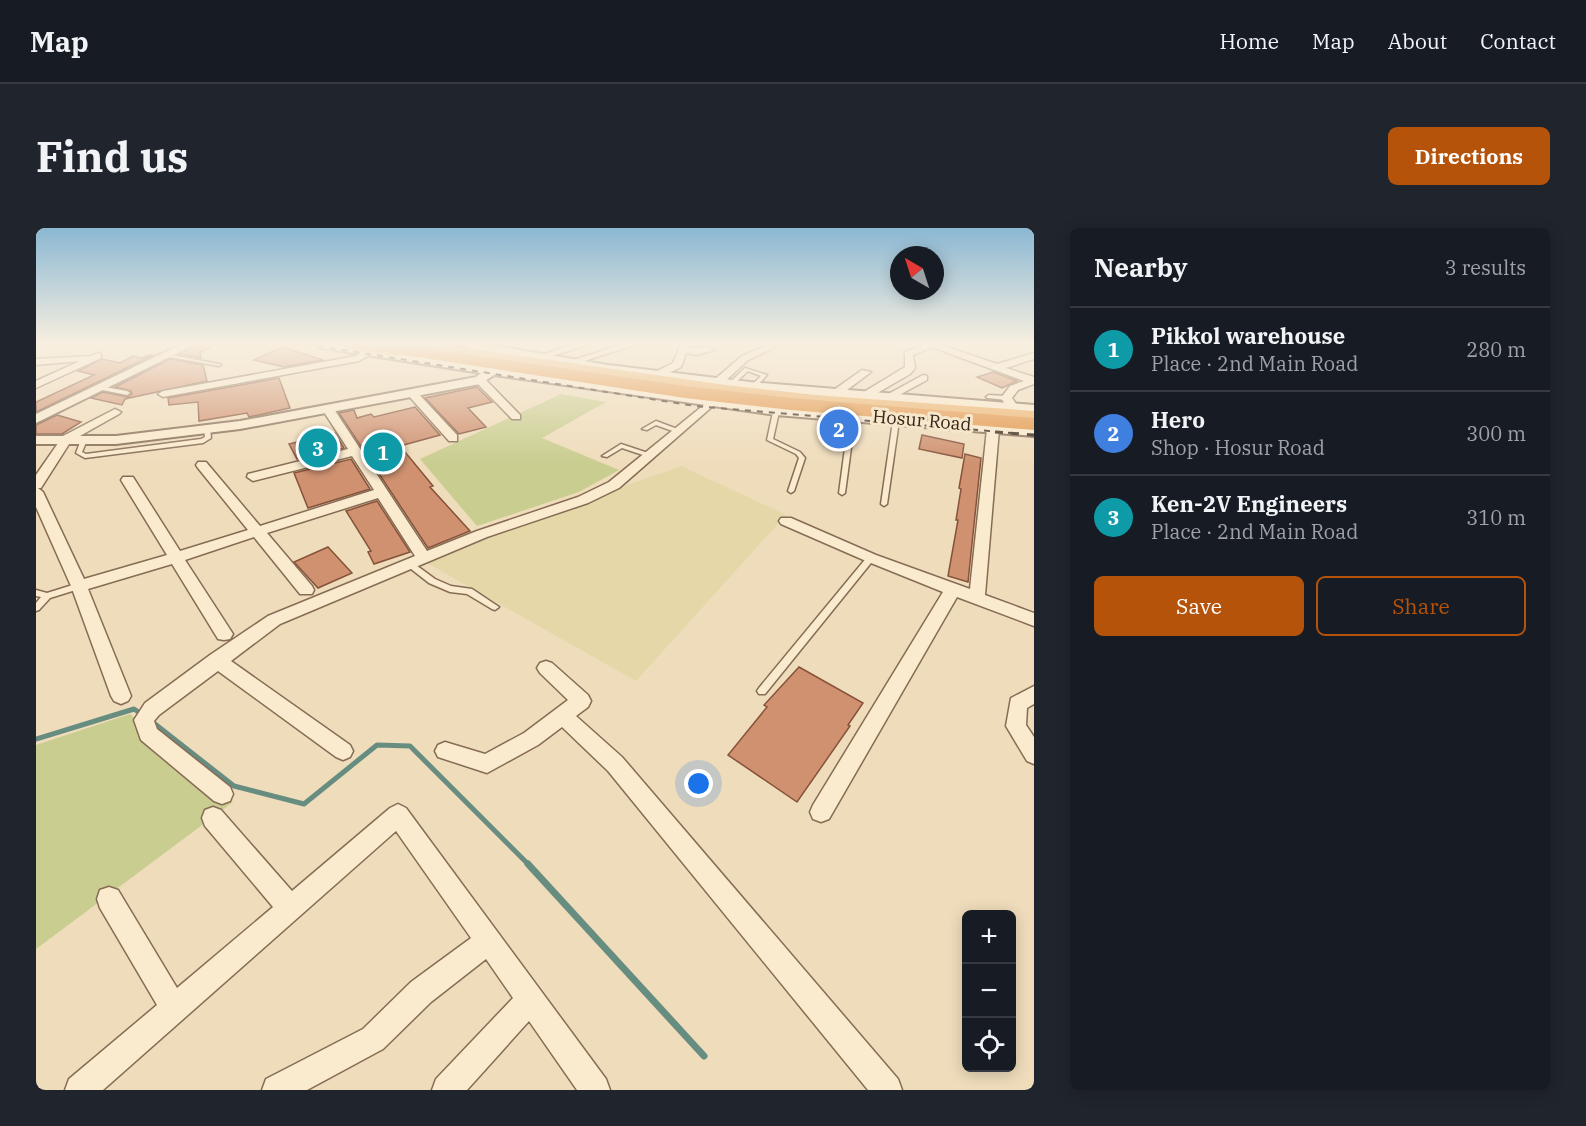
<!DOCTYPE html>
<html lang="en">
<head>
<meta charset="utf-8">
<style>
	body { margin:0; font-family:"IBM Plex Serif",serif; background:#20242c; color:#f1f3f6 }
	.controls { position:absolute; right:18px; bottom:18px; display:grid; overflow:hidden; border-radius:9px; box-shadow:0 3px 15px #0003 }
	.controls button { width:54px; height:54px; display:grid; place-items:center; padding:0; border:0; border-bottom:2px solid #363941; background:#171b24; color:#f1f3f6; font:30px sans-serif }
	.compass { position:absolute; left:854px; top:18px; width:54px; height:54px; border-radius:50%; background:#171b24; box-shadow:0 3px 15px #0003; rotate:321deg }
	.you { position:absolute; left:663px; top:556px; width:21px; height:21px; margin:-15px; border:4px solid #fff; border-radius:50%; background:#1a73e8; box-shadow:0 0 0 9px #1a73e833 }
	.badge { display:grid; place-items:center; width:39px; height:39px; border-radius:50%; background:#b45309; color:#fff; font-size:20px; font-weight:700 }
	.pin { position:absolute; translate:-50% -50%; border:3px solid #fff; box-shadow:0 2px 6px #0006 }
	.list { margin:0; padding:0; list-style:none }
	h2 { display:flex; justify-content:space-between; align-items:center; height:78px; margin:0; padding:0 24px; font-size:26px }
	h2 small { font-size:20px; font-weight:400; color:#9ea1a6 }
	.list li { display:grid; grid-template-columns:39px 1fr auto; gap:18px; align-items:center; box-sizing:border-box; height:84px; padding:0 24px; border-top:2px solid #363941 }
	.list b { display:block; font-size:22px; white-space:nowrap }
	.list p { margin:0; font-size:20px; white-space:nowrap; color:#9ea1a6 }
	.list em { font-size:20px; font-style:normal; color:#9ea1a6 }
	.actions { display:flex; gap:12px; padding:18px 24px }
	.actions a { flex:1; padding:14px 0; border:2px solid #b45309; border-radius:9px; text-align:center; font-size:21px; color:#b45309 }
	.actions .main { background:#b45309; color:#fff }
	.icon { flex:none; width:33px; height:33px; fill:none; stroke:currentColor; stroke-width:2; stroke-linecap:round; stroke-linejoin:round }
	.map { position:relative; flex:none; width:998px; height:862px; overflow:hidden; border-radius:9px }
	header { display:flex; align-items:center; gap:36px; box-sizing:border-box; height:84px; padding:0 30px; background:#171b24; border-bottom:2px solid #363941 }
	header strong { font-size:28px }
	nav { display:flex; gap:33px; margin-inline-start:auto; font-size:21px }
	.intro { display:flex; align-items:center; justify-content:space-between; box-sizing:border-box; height:144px; padding:0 36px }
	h1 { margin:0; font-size:42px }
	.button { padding:15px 27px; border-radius:9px; background:#b45309; color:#fff; font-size:21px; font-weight:700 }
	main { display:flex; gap:36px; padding:0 36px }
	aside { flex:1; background:#171b24; border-radius:9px; box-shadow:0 3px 15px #0003 }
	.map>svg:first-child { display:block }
</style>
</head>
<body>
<header>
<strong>Map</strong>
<nav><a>Home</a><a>Map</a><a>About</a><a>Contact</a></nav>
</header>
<div class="intro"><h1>Find us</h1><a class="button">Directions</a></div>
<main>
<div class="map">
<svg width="998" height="862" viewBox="0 0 998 862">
	<rect width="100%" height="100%" fill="#efdcbb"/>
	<!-- farmland -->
	<path fill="#e5d7a8" d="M645,238L750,287L600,453L384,331Z"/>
	<!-- green -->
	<path fill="#c9cd8f" d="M525,166L570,174L506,210L583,242L543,264L441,298L384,231Z
		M94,486L197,574L0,721V517Z"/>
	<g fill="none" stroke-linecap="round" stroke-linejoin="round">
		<!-- stream-far1 -->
		<path stroke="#678d81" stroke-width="5" d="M119,496L198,558L268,576L341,517L374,518L493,637
			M0,511L98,481L101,483"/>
		<!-- stream -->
		<path stroke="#678d81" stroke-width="7" d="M492,636L668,828"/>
	</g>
	<!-- building -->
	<path fill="#cf9170" stroke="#86533a" stroke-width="1.5" d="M162,116H181L164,124L165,130L144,126Z
		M246,119L287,132L248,139L218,132Z
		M114,127H117L0,184V174L58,147L42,143L66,131L84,135L97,128L105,130Z
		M134,131L167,137L171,153L89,171L86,177L55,170L67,164L92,169L96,166L95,163L79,159Z
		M957,144L981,153L966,160L941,149Z
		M243,150L254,180L213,189L211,185L163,193L162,174L133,177L132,170Z
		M441,159L456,174L432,180L450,199L423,206L389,170Z
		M379,179L404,207L364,218L397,258L394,259L434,303L392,320L303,185L318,182L321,190L335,186L338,189Z
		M21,187L45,194L26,206H0V197Z
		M299,205L308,220L261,231L253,216Z
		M886,207L928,216L926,230L883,221Z
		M929,226L945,230L932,354L912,348L922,292H920L925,261L923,260Z
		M315,231L334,261L272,280L258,245Z
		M341,273L374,324L338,336L332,324L335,323L310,283Z
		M292,319L316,345L282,360L258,334Z
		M763,439L827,475L812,497L814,498L761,574L692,527L731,479L728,477Z"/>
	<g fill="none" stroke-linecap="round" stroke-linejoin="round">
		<defs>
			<path id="service" d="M130,126L183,136L185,137L183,138L128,128V127Z
				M709,140L731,147L719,160L714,159L725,148L712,143L697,157H693V155Z
				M63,158L91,163L94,165L91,167L61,161L60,160Z
				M953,167L970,168L973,170L970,172L951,170L950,169Z
				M740,182L743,184L737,211L764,224L769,230L758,263L755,265L752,263L763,230L760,226L731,212L737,184Z
				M816,188L819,190L809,265L806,267L803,265L813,190Z
				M860,191L863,193L851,276L848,278L845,276L857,193Z
				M620,193L644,202L645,203L642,205L620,197L611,202L606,201Z
				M171,199L174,201L175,210L167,215L49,230L40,225L45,212L48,210L51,212L46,224L50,226L165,211L169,209L168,201Z
				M585,216L615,226L616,227L613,229L586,220L571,229L566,228Z
				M832,328H838L839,330L729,466H723L721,463L723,460Z
				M373,332L399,351L415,358L436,361L463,379L459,382L456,381L431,366L414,364L393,355L370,337V333Z
				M43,355L46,356L47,358L46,360L14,370L3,382L0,383V375L5,369L0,368V362L11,365Z"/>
			<path id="minor" d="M541,116H555L503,132L498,129Z
				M588,116H601L539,136L531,134Z
				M645,116H653L652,120L673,119L678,122L661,127L650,125L645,139L625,149H617V145L637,135Z
				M889,116H902L961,136L998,125V131L970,140L998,149V156L982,162L976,170L983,180L977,183L973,182L965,170L974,158L988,153L896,119L877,127L879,140L874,146L831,171H823V167L869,139V124Z
				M732,117L740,119L712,132L686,156H678V152L706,128Z
				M334,120L339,123L337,125L323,133L127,169L122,166L127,163L320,128Z
				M62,125L65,126V130L0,160V153L44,133L0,137V131L55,128Z
				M826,142L835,144L803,168H795V164Z
				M887,147L891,148V152L854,172L850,173L845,170Z
				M444,149L448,150L484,187V191H476L440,154V150Z
				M376,162L380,163L421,207V213H413L372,167V163Z
				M674,172L678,173V177L583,260L552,275L451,309L244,396L195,433L314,517L317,523L314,529L307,532L300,529L182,443L123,487L118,493L121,501L194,559L197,566L194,573L186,576L178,573L105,512L98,492L109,475L174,427L232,388L379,328L342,270L231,305L276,358L278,362L276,366H264L218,309L149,332L197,406L194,411L188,412L182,411L136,336L52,361L95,468L92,473L85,476L78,473L75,468L35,358L0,279V247L27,208L79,181L85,184L83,186L35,213L5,260H2L7,264L48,351L131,327L85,252L87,249H97L144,323L212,302L162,240L160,237L162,234H170L224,298L338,262L316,228L217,253L211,249L212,246L312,221L286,181L292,178L298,181L391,323L441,303L542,269L573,254Z
				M957,197L963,201L949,367L998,385V398L921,369L793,591L785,594L777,591L774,584L777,577L907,364L830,333L745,296L743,293L745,290H755L840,327L934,361L951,201Z
				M510,433L516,435L552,467L555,473L552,479L540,488L586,529L862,851L866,862H832L572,543L526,499L502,517L451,545L402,529L399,523L402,517L409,514L449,526L488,505L532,472L504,445L501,440L504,435Z
				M998,458V476L991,480L990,497L998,509V536L991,533L970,498L975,470Z
				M362,576L370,580L570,851L574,862H541L493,793L431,862H396L400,851L477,770L450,731L395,774L347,821L271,862H226L230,851L327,801L375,754L435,710L360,603L67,862H29L33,851L121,777L64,680L61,671L64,662L73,659L82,662L141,760L237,679L169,598L166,590L169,582L177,579L185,582L256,663L354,580Z"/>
			<path id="tertiary" d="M146,116H160L0,195V186Z
				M280,116H306L683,172L804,185L998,200V208L740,187L458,147L444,156L204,201L80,216H0V208H80L204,193L440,149L445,145L286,120Z
				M426,116H448L572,137L714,154L998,177V185C808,171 619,157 432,120Z"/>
			<path id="trunk" d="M303,116H341L367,120L369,123L361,128L311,121Z
				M365,116H401L690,157L779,167L998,183V195L779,177L690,167L372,121L366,119Z"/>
			<path id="motorway" d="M320,116H360L649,158L755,170L998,190V202L755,182L649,170L329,121L323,120Z"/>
		</defs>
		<!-- service casing -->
		<use href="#service" stroke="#866c55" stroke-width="3"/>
		<!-- minor casing -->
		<use href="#minor" stroke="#866c55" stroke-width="3"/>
		<!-- tertiary casing -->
		<use href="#tertiary" stroke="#866c55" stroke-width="4"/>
		<!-- trunk casing -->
		<use href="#trunk" stroke="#533a2a" stroke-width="3"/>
		<!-- motorway casing -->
		<use href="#motorway" stroke="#533a2a" stroke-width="3"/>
		<!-- service -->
		<use href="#service" fill="#faeace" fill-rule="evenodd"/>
		<!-- minor -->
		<use href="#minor" fill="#faeace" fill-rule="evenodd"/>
		<!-- tertiary -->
		<use href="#tertiary" fill="#faeace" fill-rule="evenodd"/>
		<!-- trunk -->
		<use href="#trunk" fill="#ecb26c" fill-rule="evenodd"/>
		<!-- motorway -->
		<use href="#motorway" fill="#e39547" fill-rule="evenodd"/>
		<!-- rail-far1 -->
		<path stroke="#35251a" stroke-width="2" stroke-dasharray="6 6" stroke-linecap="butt" d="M270,116L659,178L976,205"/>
		<!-- rail -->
		<path stroke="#35251a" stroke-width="3" stroke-dasharray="8 8" stroke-linecap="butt" d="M959,204L998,207"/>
	</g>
	<!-- sky -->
	<linearGradient id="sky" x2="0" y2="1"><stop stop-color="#8bb8d3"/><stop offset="0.49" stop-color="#f8efe0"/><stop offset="1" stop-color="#f8efe0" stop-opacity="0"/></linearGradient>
	<rect width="998" height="236" fill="url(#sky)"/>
	<g text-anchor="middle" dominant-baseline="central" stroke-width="6" stroke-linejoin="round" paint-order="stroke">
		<!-- far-street labels -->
		<g font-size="18" fill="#35251a" stroke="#f6e7cb">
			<text transform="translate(886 192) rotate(5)">Hosur Road</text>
		</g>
	</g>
</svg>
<div class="controls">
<button>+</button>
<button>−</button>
<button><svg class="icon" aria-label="locate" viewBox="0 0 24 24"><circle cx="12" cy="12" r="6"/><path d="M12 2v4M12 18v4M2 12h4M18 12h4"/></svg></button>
</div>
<svg class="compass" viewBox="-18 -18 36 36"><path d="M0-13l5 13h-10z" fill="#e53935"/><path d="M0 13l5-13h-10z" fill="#9ea1a6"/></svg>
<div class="you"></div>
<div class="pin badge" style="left:347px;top:224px;background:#0f9aa8">1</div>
<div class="pin badge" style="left:803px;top:201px;background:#3f7fe0">2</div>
<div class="pin badge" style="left:282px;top:220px;background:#0f9aa8">3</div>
</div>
<aside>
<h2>Nearby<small>3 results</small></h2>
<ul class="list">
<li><span class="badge" style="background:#0f9aa8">1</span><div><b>Pikkol warehouse</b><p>Place · 2nd Main Road</p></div><em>280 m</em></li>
<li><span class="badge" style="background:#3f7fe0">2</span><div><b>Hero</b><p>Shop · Hosur Road</p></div><em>300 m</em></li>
<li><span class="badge" style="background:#0f9aa8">3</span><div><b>Ken-2V Engineers</b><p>Place · 2nd Main Road</p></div><em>310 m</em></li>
</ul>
<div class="actions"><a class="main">Save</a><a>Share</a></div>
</aside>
</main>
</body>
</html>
